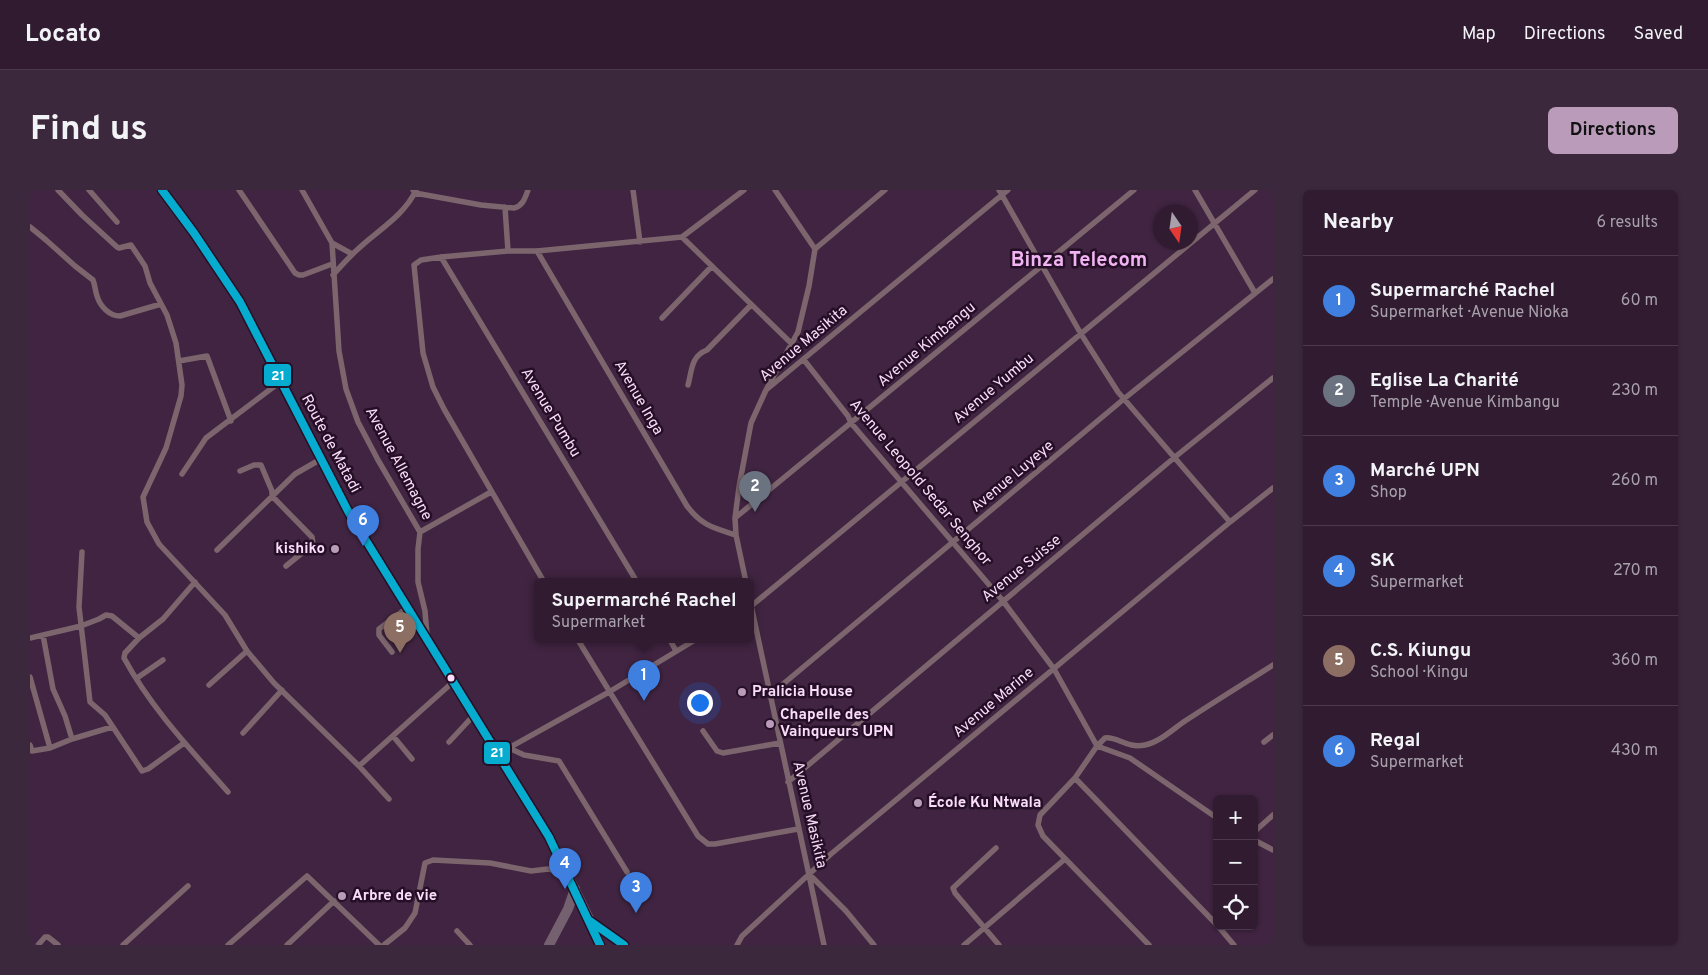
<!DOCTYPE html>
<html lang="en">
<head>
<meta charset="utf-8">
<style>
	body { margin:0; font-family:Overpass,sans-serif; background:#3c283d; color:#f1f3f6 }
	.controls { position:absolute; right:15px; bottom:15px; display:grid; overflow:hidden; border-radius:8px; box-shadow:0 1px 4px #0004 }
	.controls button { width:45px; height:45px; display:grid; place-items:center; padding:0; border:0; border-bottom:1px solid #4b394d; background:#301b31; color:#f1f3f6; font:25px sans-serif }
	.compass { position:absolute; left:1123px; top:15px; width:45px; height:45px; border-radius:50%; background:#301b31; box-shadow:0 1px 4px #0004; rotate:167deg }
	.you { position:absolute; left:669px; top:512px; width:18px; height:18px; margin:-12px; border:4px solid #fff; border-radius:50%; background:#1a73e8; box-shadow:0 0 0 8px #1a73e833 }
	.badge { display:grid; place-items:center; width:32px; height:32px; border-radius:50%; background:#ba9cba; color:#fff; font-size:16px; font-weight:700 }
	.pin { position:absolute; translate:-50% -41px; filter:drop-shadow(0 1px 2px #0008) }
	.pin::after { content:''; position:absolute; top:26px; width:18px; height:15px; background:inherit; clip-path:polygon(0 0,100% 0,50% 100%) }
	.popup { position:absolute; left:504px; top:388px; width:220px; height:65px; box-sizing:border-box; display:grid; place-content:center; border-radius:8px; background:#301b31; filter:drop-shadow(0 1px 4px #0005); font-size:16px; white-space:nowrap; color:#a8a1ab }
	.popup b { font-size:19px; color:#f1f3f6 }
	.popup::after { content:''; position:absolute; left:50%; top:100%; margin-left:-10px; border:10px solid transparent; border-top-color:#301b31 }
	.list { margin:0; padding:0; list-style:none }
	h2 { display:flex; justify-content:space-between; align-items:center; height:65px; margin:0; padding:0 20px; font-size:21px }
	h2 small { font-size:16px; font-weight:400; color:#a8a1ab }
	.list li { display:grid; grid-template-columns:32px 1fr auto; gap:15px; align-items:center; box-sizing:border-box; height:90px; padding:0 20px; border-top:1px solid #4b394d }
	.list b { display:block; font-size:19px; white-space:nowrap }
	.list p { margin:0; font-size:16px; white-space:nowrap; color:#a8a1ab }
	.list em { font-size:16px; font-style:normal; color:#a8a1ab }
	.icon { flex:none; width:28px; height:28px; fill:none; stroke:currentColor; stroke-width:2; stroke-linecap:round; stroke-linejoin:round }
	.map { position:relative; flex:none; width:1243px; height:755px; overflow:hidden; border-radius:8px }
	header { display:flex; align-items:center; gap:30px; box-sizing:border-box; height:70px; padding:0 25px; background:#301b31; border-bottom:1px solid #4b394d }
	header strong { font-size:24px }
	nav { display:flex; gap:28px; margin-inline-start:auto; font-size:18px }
	.intro { display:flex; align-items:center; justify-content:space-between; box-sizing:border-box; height:120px; padding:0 30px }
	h1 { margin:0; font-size:35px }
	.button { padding:12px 22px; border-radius:8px; background:#ba9cba; color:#111; font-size:18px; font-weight:700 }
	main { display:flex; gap:30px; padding:0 30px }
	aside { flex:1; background:#301b31; border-radius:8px; box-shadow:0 1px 4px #0004 }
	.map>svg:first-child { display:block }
</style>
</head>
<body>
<header>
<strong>Locato</strong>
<nav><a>Map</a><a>Directions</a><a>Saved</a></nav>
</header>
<div class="intro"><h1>Find us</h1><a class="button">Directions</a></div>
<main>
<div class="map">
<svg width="1243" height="755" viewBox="0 0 1243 755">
	<rect width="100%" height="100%" fill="#402441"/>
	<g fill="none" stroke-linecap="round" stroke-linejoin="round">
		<!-- street -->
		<path stroke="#7c656c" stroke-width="5.5" d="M28,0L52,25L87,57L89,58L101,55L115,76L120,93L137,125L146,153L152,195L151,206L136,258L113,307L117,332L129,354L195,425L217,461L244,493L329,576L359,609
			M59,0L87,32
			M209,0L265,83L269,85H273L302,74
			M272,0L302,53L309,161L316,199L328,232L348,270L390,342L388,359V392L395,421L397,445
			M383,0L385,3L451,15L484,18C493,16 495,8 498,0
			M603,0L610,52
			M745,0L785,59
			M969,0L1051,144L1088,202L1200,332
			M1165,0L1225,103
			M475,17L478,61
			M0,37L16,50L45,76L63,90C65,95 65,100 67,106C70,116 79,126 90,126L131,114
			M652,47L761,153
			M302,53L322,64
			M507,61L657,316C672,336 684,338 706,345
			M411,67L607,392
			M303,85C311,76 319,67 328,59C347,41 375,25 386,0
			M632,128L682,76
			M774,170L818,226L821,233L973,411L1024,479L1067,556L1100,568L1187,628
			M149,171L177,166L201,231
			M658,195C662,180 661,166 677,160L721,115
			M737,198L768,142L779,96L785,59L855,0
			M210,281L224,275H231L242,301V306L282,347L283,354L256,376
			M152,284L176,248L250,192
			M705,328L1104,0
			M390,342L461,302
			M187,360L265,284L291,269
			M52,362L49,417L60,512L75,525L112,581L118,579L154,553
			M165,392L133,429L109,448L95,463L94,468C121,518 161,560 198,602
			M514,392L414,219L403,197L393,163L384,75L391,70L411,67L478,61H507L652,47L714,0
			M716,392L706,345L705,328L709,297L721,233L736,200L978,0
			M721,415L794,755
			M720,417L1225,0
			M13,445L23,499L35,526L42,549L82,537
			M0,448L51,436L69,429L76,425L82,426L109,448
			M548,450L668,646L678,654H685L768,639
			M640,450L646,461
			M362,462L349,445V439L377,418
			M0,487L20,558L42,549
			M107,488L133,470
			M179,495L217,461
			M740,505L1095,208L1243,89
			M673,541L687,561L693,563L750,553
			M213,543L252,500
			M363,546L382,569
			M419,552L444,525
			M1234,552L1243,545
			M0,555L2,561L20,558
			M479,558L494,565L529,571L597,682
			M468,564L579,502L665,450
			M329,576L423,492
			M1045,588L1187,735
			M758,592L1145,267L1243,188
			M1224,642L1243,625
			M1224,650L1243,660
			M966,658L923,698L925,703L969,755
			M780,685L816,721L844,755
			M561,731L594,755
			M1188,736L1204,755
			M427,741L440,755
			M8,755L15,747H18L28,755
			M93,755L158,696
			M198,755L277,686L349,755
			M257,755L304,711
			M354,755L375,738L385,723L395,673L403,670L460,673L501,681L518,679L537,683
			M707,755L712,746L801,664L1200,332L1243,298
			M934,755L1035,669
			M1119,755L1013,646L1008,635L1010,625L1045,588L1067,556L1075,548C1087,546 1097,559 1115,555C1130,552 1143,539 1155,531C1184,512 1213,494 1243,475"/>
		<!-- highway -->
		<path stroke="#74606f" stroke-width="10" d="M132,0L164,43L210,112L319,323L519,647L560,731L570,755
			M519,755L538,719L545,699"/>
		<defs>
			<path id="bus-1" d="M132,0L164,43L210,112L319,323L519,647L570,755
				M560,731L594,755"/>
		</defs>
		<!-- bus-1 casing -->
		<use href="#bus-1" stroke="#250f26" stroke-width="11"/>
		<!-- bus-1 -->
		<use href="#bus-1" stroke="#06acd0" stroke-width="8"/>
	</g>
	<!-- markers -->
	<g fill="#ba9cba" stroke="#250f26" stroke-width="2">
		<circle cx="305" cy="359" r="5"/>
		<circle cx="712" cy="502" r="5"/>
		<circle cx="740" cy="534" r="5"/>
		<circle cx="888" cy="613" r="5"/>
		<circle cx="312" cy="706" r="5"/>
	</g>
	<circle fill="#fbdcfb" stroke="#250f26" stroke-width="2" cx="421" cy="488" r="4.5"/>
	<g text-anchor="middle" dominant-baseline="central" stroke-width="5" stroke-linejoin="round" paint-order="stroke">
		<!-- street labels -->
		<g font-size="15" fill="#fbdcfb" stroke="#250f26">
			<text transform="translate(774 154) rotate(-40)">Avenue Masikita</text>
			<text transform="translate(897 155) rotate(-40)">Avenue Kimbangu</text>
			<text transform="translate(964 199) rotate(-40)">Avenue Yumbu</text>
			<text transform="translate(608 208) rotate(60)">Avenue Inga</text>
			<text transform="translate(520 223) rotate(59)">Avenue Pumbu</text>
			<text transform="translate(300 254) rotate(62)">Route de Matadi</text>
			<text transform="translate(368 274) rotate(62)">Avenue Allemagne</text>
			<text transform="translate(983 287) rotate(-40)">Avenue Luyeye</text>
			<text transform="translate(890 293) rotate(50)">Avenue Leopold Sedar Senghor</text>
			<text transform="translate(992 379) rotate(-39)">Avenue Suisse</text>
			<text transform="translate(964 513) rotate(-40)">Avenue Marine</text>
			<text transform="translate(779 625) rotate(77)">Avenue Masikita</text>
		</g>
		<!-- poi labels -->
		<g font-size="15" font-weight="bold" fill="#fbdcfb" stroke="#250f26" text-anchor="start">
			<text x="295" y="359" text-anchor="end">kishiko</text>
			<text x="722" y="502">Pralicia House</text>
			<text x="750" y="525">Chapelle des<tspan x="750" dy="17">Vainqueurs UPN</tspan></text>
			<text x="898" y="613">École Ku Ntwala</text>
			<text x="322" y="706">Arbre de vie</text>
		</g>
		<!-- district labels -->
		<g font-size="20" font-weight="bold" fill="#f1b4f2" stroke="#250f26">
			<text x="1049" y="71">Binza Telecom</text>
		</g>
	</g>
	<g stroke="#250f26" stroke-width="2">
		<rect x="233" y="173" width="29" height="24" rx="5" fill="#06acd0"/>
		<rect x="453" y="551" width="28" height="24" rx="5" fill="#06acd0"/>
	</g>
	<g font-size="14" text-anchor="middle" font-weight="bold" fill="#fff">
		<text x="248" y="190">21</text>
		<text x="467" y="567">21</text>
	</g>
</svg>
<div class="controls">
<button>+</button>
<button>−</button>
<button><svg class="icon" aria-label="locate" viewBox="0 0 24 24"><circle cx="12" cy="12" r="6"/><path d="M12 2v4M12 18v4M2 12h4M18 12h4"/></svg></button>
</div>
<svg class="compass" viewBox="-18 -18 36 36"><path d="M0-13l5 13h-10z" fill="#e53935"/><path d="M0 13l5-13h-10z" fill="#a8a1ab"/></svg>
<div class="you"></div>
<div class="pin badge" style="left:614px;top:511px;background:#3f7fe0">1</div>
<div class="popup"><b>Supermarché Rachel</b>Supermarket</div>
<div class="pin badge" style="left:725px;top:322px;background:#6b7280">2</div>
<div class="pin badge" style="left:606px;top:723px;background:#3f7fe0">3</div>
<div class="pin badge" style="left:535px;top:699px;background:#3f7fe0">4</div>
<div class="pin badge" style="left:370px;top:463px;background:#8d6e63">5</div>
<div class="pin badge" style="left:333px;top:356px;background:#3f7fe0">6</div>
</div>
<aside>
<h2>Nearby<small>6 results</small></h2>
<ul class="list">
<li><span class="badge" style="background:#3f7fe0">1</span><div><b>Supermarché Rachel</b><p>Supermarket · Avenue Nioka</p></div><em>60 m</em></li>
<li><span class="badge" style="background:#6b7280">2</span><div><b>Eglise La Charité</b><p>Temple · Avenue Kimbangu</p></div><em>230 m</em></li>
<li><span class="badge" style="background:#3f7fe0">3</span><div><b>Marché UPN</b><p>Shop</p></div><em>260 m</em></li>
<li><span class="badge" style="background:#3f7fe0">4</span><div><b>SK</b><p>Supermarket</p></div><em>270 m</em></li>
<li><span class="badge" style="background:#8d6e63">5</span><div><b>C.S. Kiungu</b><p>School · Kingu</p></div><em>360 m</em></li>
<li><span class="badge" style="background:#3f7fe0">6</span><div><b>Regal</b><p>Supermarket</p></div><em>430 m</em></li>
</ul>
</aside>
</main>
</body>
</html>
